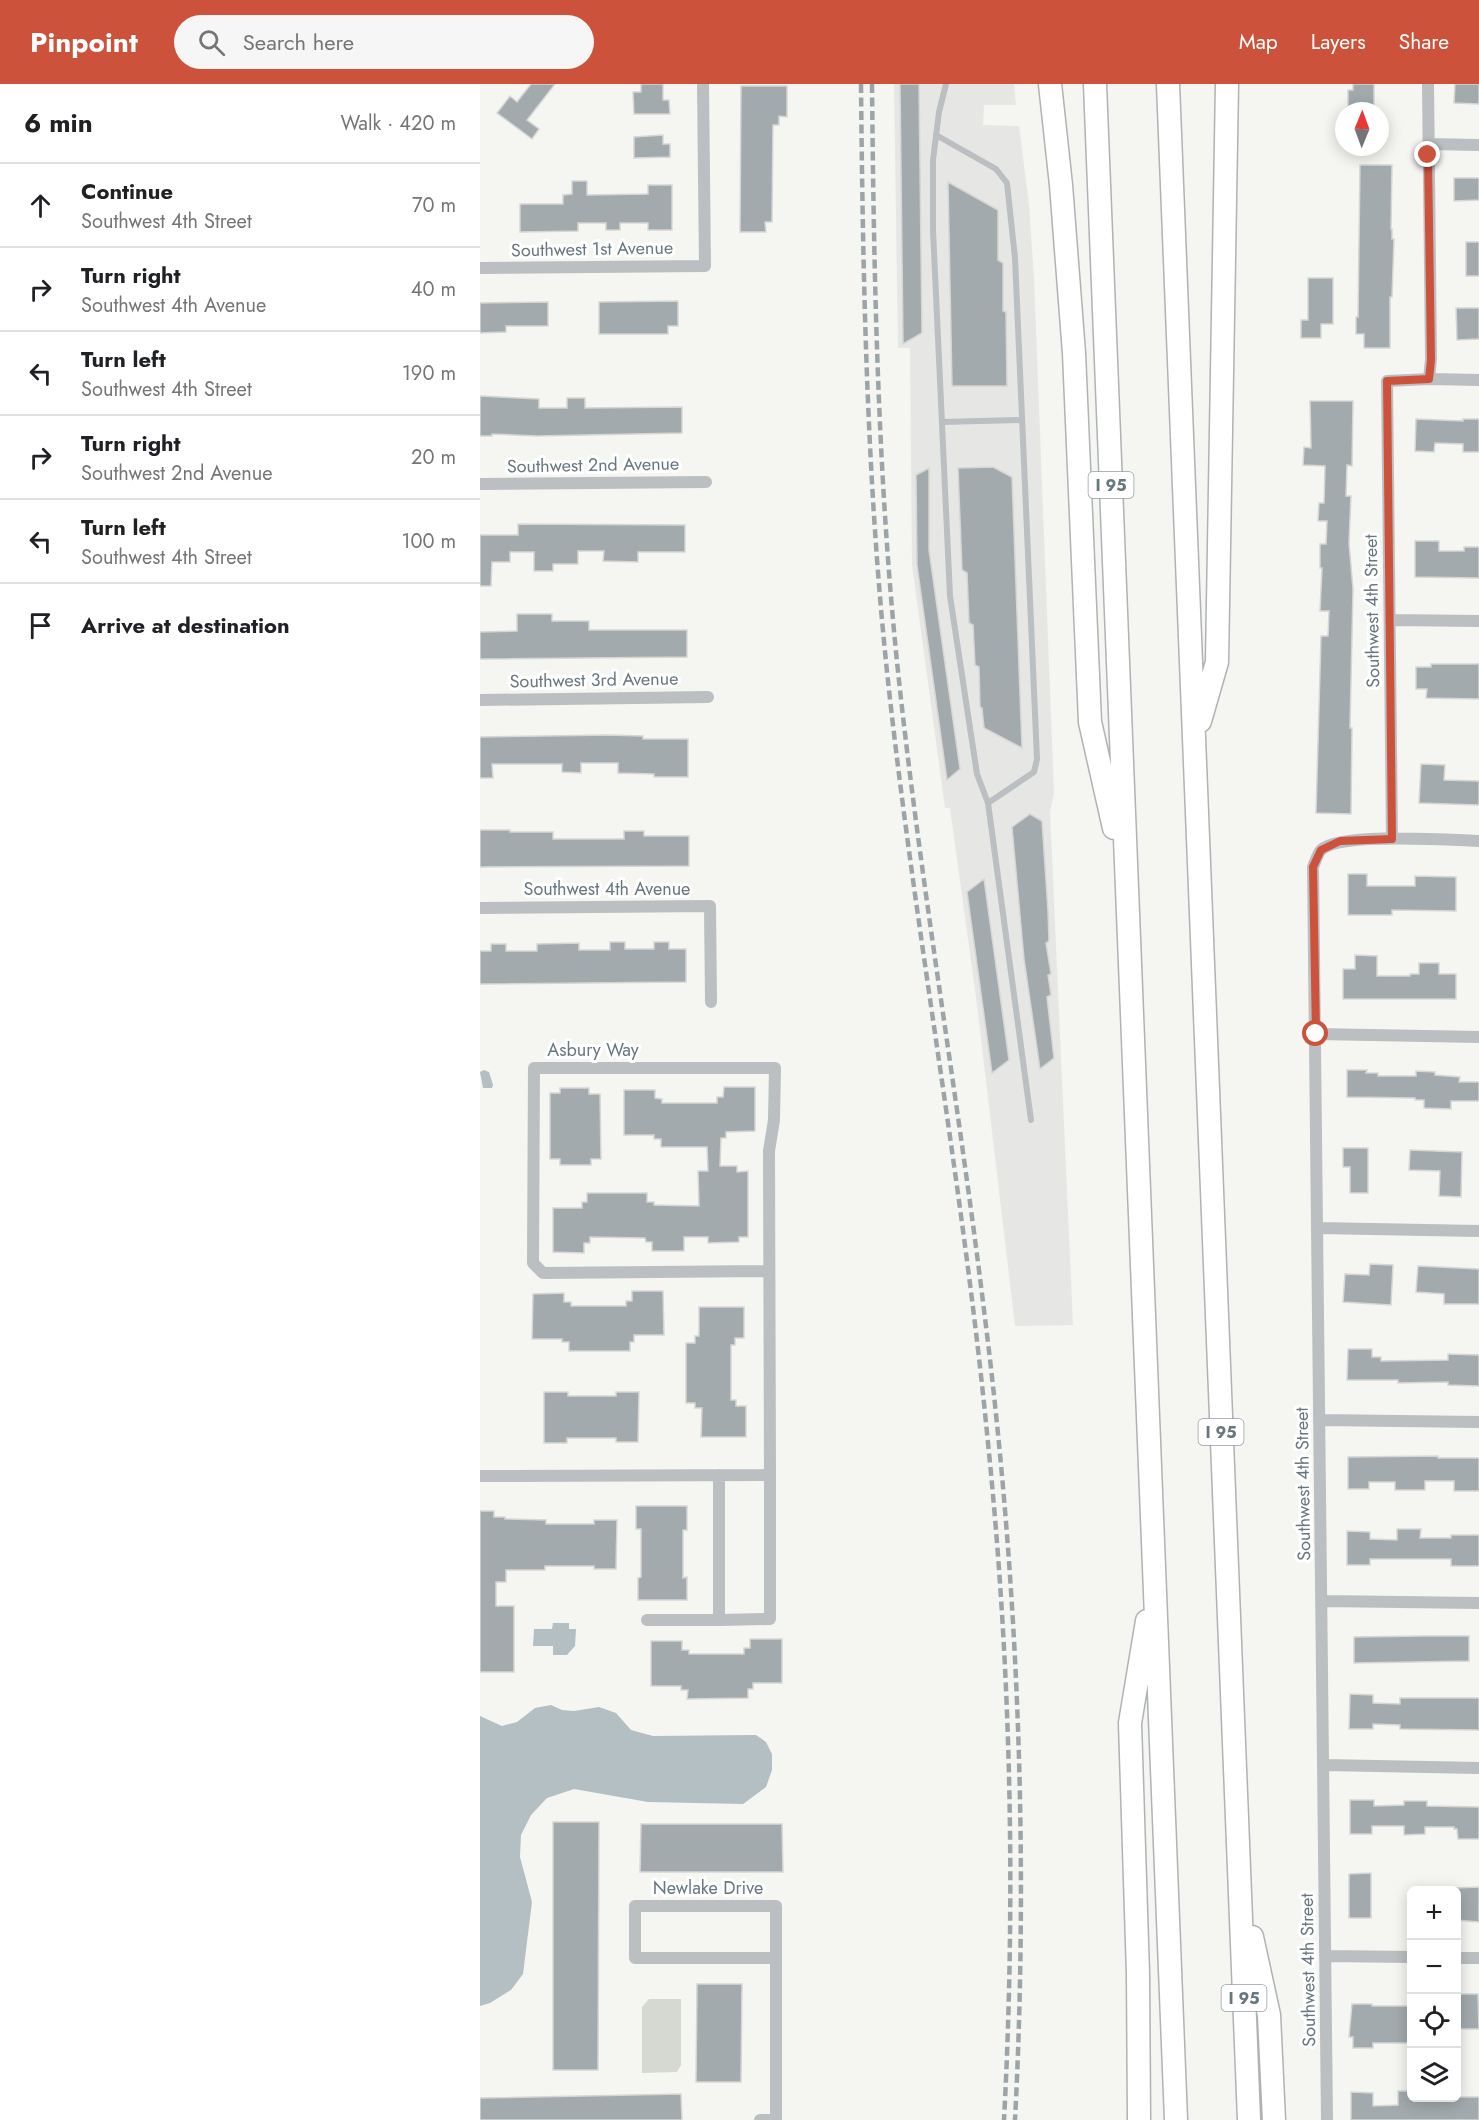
<!DOCTYPE html>
<html lang="en">
<head>
<meta charset="utf-8">
<style>
	body { margin:0; font-family:Jost,sans-serif; background:#f6f6f6; color:#202124 }
	.controls { position:absolute; right:18px; bottom:18px; display:grid; overflow:hidden; border-radius:9px; box-shadow:0 3px 15px #0003 }
	.controls button { width:54px; height:54px; display:grid; place-items:center; padding:0; border:0; border-bottom:2px solid #e0e0e0; background:#fff; color:#202124; font:30px sans-serif }
	.compass { position:absolute; left:855px; top:18px; width:54px; height:54px; border-radius:50%; background:#fff; box-shadow:0 3px 15px #0003; rotate:1deg }
	.stop { position:absolute; width:18px; height:18px; margin:-14px; border:4px solid #cc523b; border-radius:50%; background:#fff }
	.stop.end { background:#cc523b; border-color:#fff; box-shadow:0 2px 6px #0008 }
	.list { margin:0; padding:0; list-style:none }
	h2 { display:flex; justify-content:space-between; align-items:center; height:78px; margin:0; padding:0 24px; font-size:26px }
	h2 small { font-size:20px; font-weight:400; color:#757577 }
	.list li { display:grid; grid-template-columns:39px 1fr auto; gap:18px; align-items:center; box-sizing:border-box; height:84px; padding:0 24px; border-top:2px solid #e0e0e0 }
	.list b { display:block; font-size:22px; white-space:nowrap }
	.list p { margin:0; font-size:20px; white-space:nowrap; color:#757577 }
	.list em { font-size:20px; font-style:normal; color:#757577 }
	.icon { flex:none; width:33px; height:33px; fill:none; stroke:currentColor; stroke-width:2; stroke-linecap:round; stroke-linejoin:round }
	.map { position:relative; flex:none; width:999px; height:2036px; overflow:hidden }
	header { display:flex; align-items:center; gap:36px; box-sizing:border-box; height:84px; padding:0 30px; background:#cc523b; color:#fff }
	header strong { font-size:28px }
	nav { display:flex; gap:33px; margin-inline-start:auto; font-size:21px }
	.search { width:420px; height:54px; background:#f6f6f6; display:flex; align-items:center; gap:15px; box-sizing:border-box; padding:0 21px; border-radius:33px; color:#757577; font-size:22px }
	main { display:flex }
	aside { flex:1; background:#fff }
	.map>svg:first-child { display:block }
</style>
</head>
<body>
<header>
<strong>Pinpoint</strong>
<div class="search"><svg class="icon" aria-label="search" viewBox="0 0 24 24"><circle cx="10" cy="10" r="6"/><path d="M15 15l6 6"/></svg>Search here</div>
<nav><a>Map</a><a>Layers</a><a>Share</a></nav>
</header>
<main>
<aside>
<h2>6 min<small>Walk · 420 m</small></h2>
<ul class="list">
<li><svg class="icon" aria-label="ahead" viewBox="0 0 24 24"><path d="M12 20V5M6 11l6-6 6 6"/></svg><div><b>Continue</b><p>Southwest 4th Street</p></div><em>70 m</em></li>
<li><svg class="icon" aria-label="right" viewBox="0 0 24 24"><path d="M7 20v-9h11M14 6l5 5-5 5"/></svg><div><b>Turn right</b><p>Southwest 4th Avenue</p></div><em>40 m</em></li>
<li><svg class="icon" aria-label="left" viewBox="0 0 24 24"><path d="M17 20v-9H6M10 6l-5 5 5 5"/></svg><div><b>Turn left</b><p>Southwest 4th Street</p></div><em>190 m</em></li>
<li><svg class="icon" aria-label="right" viewBox="0 0 24 24"><path d="M7 20v-9h11M14 6l5 5-5 5"/></svg><div><b>Turn right</b><p>Southwest 2nd Avenue</p></div><em>20 m</em></li>
<li><svg class="icon" aria-label="left" viewBox="0 0 24 24"><path d="M17 20v-9H6M10 6l-5 5 5 5"/></svg><div><b>Turn left</b><p>Southwest 4th Street</p></div><em>100 m</em></li>
<li><svg class="icon" aria-label="arrive" viewBox="0 0 24 24"><path d="M6 21V4h12l-3 4 3 4H6"/></svg><div><b>Arrive at destination</b></div></li>
</ul>
</aside>
<div class="map">
<svg width="999" height="2036" viewBox="0 0 999 2036">
	<rect width="100%" height="100%" fill="#f5f5f2"/>
	<!-- built -->
	<path fill="#e6e6e5" d="M414,0H534L536,21H504L503,41L539,42L549,120L554,195L574,709L570,728L593,1241L535,1242L497,921L470,724H465L432,481L430,264H418Z"/>
	<!-- green -->
	<path fill="#d5d9d2" d="M169,1915H201V1981L197,1988L162,1989V1923Z"/>
	<!-- water -->
	<path fill="#b3bfc2" d="M4,986L9,988L13,1001L12,1004H3L0,988Z
		M73,1539H89V1545H96L95,1562L87,1571H73V1562H53L54,1545H72Z
		M71,1621L82,1626L94,1627L119,1623L136,1629L151,1646L173,1652L276,1651L286,1658L292,1670V1686L286,1703L263,1720L168,1718L94,1705L67,1714L51,1731L41,1751L40,1773L52,1818L43,1890L31,1906L10,1919L0,1922V1632L22,1642L37,1638L55,1624Z"/>
	<!-- building -->
	<path fill="#a3aaae" stroke="#d6d6d5" stroke-width="1.5" d="M51,0H75L47,36L59,45L52,55L17,29L30,12L37,18Z
		M161,0H183V16H189L190,30H154L153,8H161Z
		M420,0H439L442,249L423,260Z
		M873,0H894V22H868V6H873Z
		M975,0H999V20L974,19Z
		M261,2H307V33L299,32V41H293L292,138H285L286,148H260Z
		M183,51V60H190V73L154,74V53Z
		M880,81H912L911,145H912V155H914L912,213H910V264H884V250H876V233H878Z
		M974,94H999V116L974,117Z
		M92,97H107V111L168,110V101H192V146H168V139H140V146H126V139H98V147L40,148V120H83V111L92,110Z
		M468,98L518,126V176L523,179V227L526,228L527,302H472Z
		M986,158H999V192H986Z
		M828,194H853V240H841V254H821V236H828Z
		M198,217V242H188V250H119V218Z
		M68,218V242H26V248L0,249V219Z
		M976,224H999V255L977,256Z
		M0,312L59,315V324H87V314H105V324L202,323V349L57,352L12,350V352H0Z
		M830,317H873L872,382L867,381L866,412H871L869,459L873,505L870,644H872L871,730L836,729L841,552H848L849,527H840L842,484H840V460H846L847,437H838L839,419H844L845,382L823,381L824,363L831,364Z
		M936,335L983,337V335H999V368H983V360L955,359L954,368L935,367Z
		M513,383L532,393L542,664L504,644L502,624L500,623L499,583L495,581L493,541L489,539L487,489L482,486L478,384Z
		M449,384V466L480,685L467,696L437,481L436,391Z
		M38,440L205,441V468H158V478L123,477L124,467H98V480H73V487H54V468H30V478H12L11,502H0V451H38Z
		M935,457H959V467H984V463H999V494L935,493Z
		M37,530H72V537H109V546H207V573L0,575V548L37,547Z
		M951,580H999V615L946,614L947,605H936V583H951Z
		M128,651L163,652V655H208V693H174V690L138,689V679H101V689L82,688V680H12L13,694H0V653Z
		M941,680L965,681L964,696L999,697V721L939,719Z
		M550,730L562,737L568,827L569,857L566,859L571,890L568,891L571,911L567,913L574,974L560,985L544,875L532,743Z
		M0,746H30V748H73V755H144V747H164V752H209V782L0,783Z
		M868,790H887V802H935V792L976,793V827L912,826V831H868Z
		M504,795L529,976L512,989L487,808Z
		M130,858H145V865H174V858H189V865H206V898L0,900V867H11V860H26V867H57V860L99,859V866H130Z
		M875,871L897,872V892H930V890H939V879H959V890H976V915H863V885H875Z
		M867,986H887L886,989H898V992H936V987L955,988V991L980,993L979,998H999V1017H971V1025L944,1024V1016H935V1014L867,1013Z
		M244,1003H275V1047L246,1048V1054H241L240,1082H257V1088L268,1087V1153H259V1158L228,1159V1153H204V1167H172V1158H166L165,1154L110,1153V1159H104V1169L73,1168V1124H102V1118H107V1109H167V1118H174V1121L219,1122L218,1087H228L227,1063H181V1055H174V1051H144V1006H175V1014L182,1015V1019H237V1013H243Z
		M80,1004H109V1010H120L121,1075H111V1081H80V1075H70V1009H80Z
		M863,1064H888V1109H870V1083H863Z
		M930,1066L982,1068L981,1113L959,1112L960,1087L929,1086Z
		M890,1180L913,1181L911,1221L863,1218L865,1190L889,1191Z
		M938,1182L999,1185V1220H964V1210L936,1208Z
		M152,1207H183L184,1251H154V1258H150V1267H89V1258H82V1255H52L53,1210L84,1209V1218H91V1222H146V1217H152Z
		M219,1223H264V1254H255V1261H251V1316H256V1322H266V1353H221L222,1324H215V1319H206V1259H215V1252H219Z
		M868,1265H892V1273H901V1277L968,1276V1270L999,1271V1302L968,1301V1298L918,1299V1296H867Z
		M64,1308H88V1312H136V1308H159L158,1358H136V1354H87V1359H64Z
		M958,1372V1374H999V1407H974V1397H945V1406H915V1398H889V1405H868V1373Z
		M156,1422H207V1446H203V1494L207,1493V1516H158V1494L161,1493V1445H156Z
		M0,1427H14V1433H25V1435L66,1436V1440H114V1436H137L136,1485H114V1482H65V1486H26V1498H16V1522H34V1588H0Z
		M917,1445H941L940,1454H971V1451H999V1482H971V1475H890V1481H867V1447L890,1448V1455L917,1456Z
		M943,1552H989V1577L874,1579V1553Z
		M270,1555H302V1599H273V1605H268V1614L207,1615L208,1606H201V1602H171V1557H202V1566H209V1570H264V1564H270Z
		M870,1610L893,1611V1619L920,1620V1614H999V1646L920,1645V1641L893,1640V1645H869Z
		M870,1716H894V1722L924,1721V1717H947V1722L999,1723V1755H978L977,1745H974V1743H945V1750L924,1751V1742H892V1750H870Z
		M73,1738H119L118,1986H73Z
		M161,1740H302L303,1788H160Z
		M891,1789V1834H869V1790Z
		M999,1803V1838L976,1836V1804Z
		M217,1900H262L261,1998H216Z
		M976,1910H998L999,1945H976Z
		M872,1920H892V1922H932L931,1959H893V1964H873V1953H869Z
		M918,2007H932V2013H999V2036H871V2008L893,2009V2022L918,2021Z
		M201,2010L202,2036H0V2014Z"/>
	<g fill="none" stroke-linecap="round" stroke-linejoin="round">
		<defs>
			<path id="motorway" d="M570,0L581,101L594,269L610,638L634,744
				M615,0L696,2036
				M688,0L769,2036
				M720,637L737,578L747,0
				M772,1853L789,1931L794,2036
				M659,2036L658,1890L650,1639L667,1537"/>
		</defs>
		<!-- motorway casing -->
		<use href="#motorway" stroke="#afb3b5" stroke-width="25"/>
		<!-- service -->
		<path stroke="#bbbfc2" stroke-width="6" d="M466,0L459,28L453,76V146L470,512L497,690L508,719L551,1036
			M456,51L516,85L527,99L535,174L557,675L554,688L508,719
			M462,338L541,336"/>
		<!-- minor -->
		<path stroke="#bbbfc2" stroke-width="12" d="M948,0L951,275L949,295
			M948,60L999,61
			M0,184L225,182L223,0
			M0,400L226,398
			M911,536L999,537
			M0,616L228,613
			M912,755L907,297L949,295L999,296
			M0,824L230,822L231,918
			M836,950L999,953
			M838,1144L999,1147
			M840,1336L999,1338
			M239,1391V1536L290,1535V1391
			M0,1392L290,1391L289,1067L294,1036L295,984H54L53,1179L63,1189L288,1187
			M842,1517L999,1519
			M167,1536H239
			M844,1681L999,1684
			M845,1872L932,1873
			M295,1874H155V1822H296V2036
			M976,1874H999
			M280,2036H296
			M847,2036L833,783C835,778 838,769 841,766C859,748 970,756 999,757"/>
		<!-- motorway -->
		<use href="#motorway" stroke="#fff" stroke-width="22"/>
		<!-- rail -->
		<path stroke="#9da4a7" stroke-width="4.5" stroke-dasharray="9 4.5" stroke-linecap="butt" d="M381,0C383,206 387,411 410,615C438,864 484,1110 508,1359C531,1584 536,1810 524,2036
			M392,0C394,206 398,411 421,615C444,820 479,1022 504,1226C538,1495 549,1766 535,2036"/>
	</g>
	<g fill="none" stroke-linecap="round" stroke-linejoin="round">
		<!-- route -->
		<path stroke="#cc523b" stroke-width="8" d="M836,950L833,783L841,766L860,757L912,755L907,297L949,295L951,276L948,71"/>
	</g>
	<g text-anchor="middle" dominant-baseline="central" stroke-width="6" stroke-linejoin="round" paint-order="stroke">
		<!-- shield labels -->
		<g fill="#fff" stroke="#95a0a5" stroke-width="1.5">
			<rect x="608.5" y="388" width="45" height="26" rx="4.5"/>
			<rect x="718.5" y="1335" width="45" height="26" rx="4.5"/>
			<rect x="741.5" y="1901" width="45" height="26" rx="4.5"/>
		</g>
		<g font-size="16" font-weight="bold" fill="#68777f">
			<text x="631" y="401">I 95</text>
			<text x="741" y="1348">I 95</text>
			<text x="764" y="1914">I 95</text>
		</g>
		<!-- street labels -->
		<g font-size="18" fill="#68777f" stroke="#fff">
			<text transform="translate(112 165) rotate(-1)">Southwest 1st Avenue</text>
			<text transform="translate(113 381) rotate(-1)">Southwest 2nd Avenue</text>
			<text transform="translate(892 527) rotate(-91)">Southwest 4th Street</text>
			<text transform="translate(114 596) rotate(-1)">Southwest 3rd Avenue</text>
			<text x="127" y="805">Southwest 4th Avenue</text>
			<text x="113" y="966">Asbury Way</text>
			<text transform="translate(823 1400) rotate(-91)">Southwest 4th Street</text>
			<text x="228" y="1804">Newlake Drive</text>
			<text transform="translate(828 1886) rotate(-91)">Southwest 4th Street</text>
		</g>
	</g>
</svg>
<div class="controls">
<button>+</button>
<button>−</button>
<button><svg class="icon" aria-label="locate" viewBox="0 0 24 24"><circle cx="12" cy="12" r="6"/><path d="M12 2v4M12 18v4M2 12h4M18 12h4"/></svg></button>
<button><svg class="icon" aria-label="layers" viewBox="0 0 24 24"><path d="M12 4l9 5-9 5-9-5zM3 14l9 5 9-5"/></svg></button>
</div>
<svg class="compass" viewBox="-18 -18 36 36"><path d="M0-13l5 13h-10z" fill="#e53935"/><path d="M0 13l5-13h-10z" fill="#757577"/></svg>
<div class="stop" style="left:836px;top:950px"></div>
<div class="stop end" style="left:948px;top:71px"></div>
</div>
</main>
</body>
</html>
